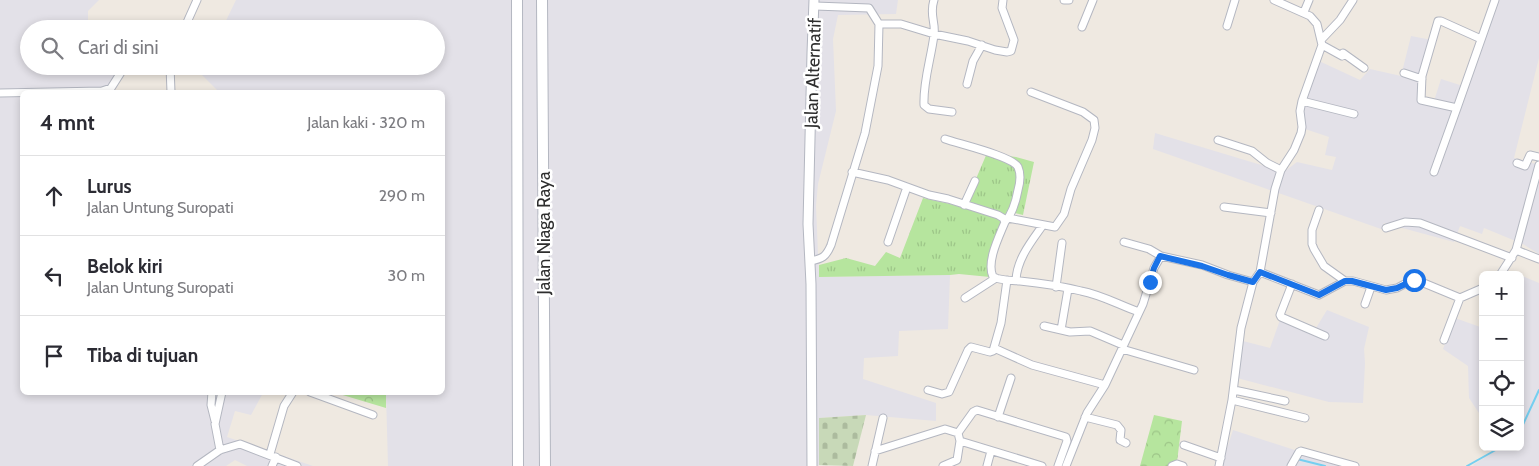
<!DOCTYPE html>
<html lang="id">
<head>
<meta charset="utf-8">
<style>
	body { margin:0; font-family:Cabin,sans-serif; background:#f2f2f3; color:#2b2b33 }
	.controls { position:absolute; right:15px; bottom:15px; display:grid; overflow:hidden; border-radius:8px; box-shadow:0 2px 8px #0003 }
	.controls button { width:45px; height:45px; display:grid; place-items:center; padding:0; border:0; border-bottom:1px solid #e1e1e2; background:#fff; color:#2b2b33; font:25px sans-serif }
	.stop { position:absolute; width:15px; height:15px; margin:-11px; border:4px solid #1a73e8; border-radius:50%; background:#fff }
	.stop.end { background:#1a73e8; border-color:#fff; box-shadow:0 1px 5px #0008 }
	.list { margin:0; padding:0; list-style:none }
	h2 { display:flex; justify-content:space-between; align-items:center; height:65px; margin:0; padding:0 20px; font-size:21px }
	h2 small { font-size:16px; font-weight:400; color:#7c7c81 }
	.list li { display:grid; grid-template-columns:32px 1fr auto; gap:15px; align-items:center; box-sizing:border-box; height:80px; padding:0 20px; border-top:1px solid #e1e1e2 }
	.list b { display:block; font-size:19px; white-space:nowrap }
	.list p { margin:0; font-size:16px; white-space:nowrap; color:#7c7c81 }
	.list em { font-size:16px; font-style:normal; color:#7c7c81 }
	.icon { flex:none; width:28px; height:28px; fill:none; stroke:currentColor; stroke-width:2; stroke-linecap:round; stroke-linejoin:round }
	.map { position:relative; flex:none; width:1539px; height:466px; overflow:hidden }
	.search { position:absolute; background:#fff; box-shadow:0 2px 8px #0003; left:20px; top:20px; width:425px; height:55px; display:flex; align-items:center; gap:12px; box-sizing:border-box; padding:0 18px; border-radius:28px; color:#7c7c81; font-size:19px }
	.panel { position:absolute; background:#fff; box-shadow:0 2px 8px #0003; left:20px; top:90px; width:425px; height:305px; border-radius:8px }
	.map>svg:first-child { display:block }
</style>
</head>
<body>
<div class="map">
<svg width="1539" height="466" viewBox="0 0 1539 466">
	<defs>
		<pattern id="grass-tufts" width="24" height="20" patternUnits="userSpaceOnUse" patternTransform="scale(1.25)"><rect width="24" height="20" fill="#b6e59e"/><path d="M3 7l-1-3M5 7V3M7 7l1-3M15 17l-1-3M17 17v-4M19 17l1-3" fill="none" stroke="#9dc588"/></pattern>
		<pattern id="forest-crowns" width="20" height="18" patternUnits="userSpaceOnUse" patternTransform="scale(1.25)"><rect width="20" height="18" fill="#b6e59e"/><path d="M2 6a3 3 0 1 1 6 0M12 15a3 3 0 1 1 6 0" fill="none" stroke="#9dc588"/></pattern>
		<pattern id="cemetery-stones" width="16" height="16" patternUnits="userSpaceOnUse" patternTransform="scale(1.25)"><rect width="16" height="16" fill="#c8d9b8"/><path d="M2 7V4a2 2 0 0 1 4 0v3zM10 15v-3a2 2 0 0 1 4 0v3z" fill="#acbb9e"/></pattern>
	</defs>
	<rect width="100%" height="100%" fill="#efe9e1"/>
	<!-- industrial -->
	<path fill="#e3e1e8" d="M0,0H99L88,11V29H29V66H118L108,92H22V392L263,393L251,415L235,411L227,437L313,466H247L235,460L226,466H0Z
		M236,0H898L896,14L838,15L833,39L836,111L818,184L816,206L819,277L950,275L948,329L899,331L898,356L864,358L863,379L936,403V421L866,415L819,418V465L817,466H388L386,393L442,392V92H219L201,74L205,66H436V29H222Z
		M1492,0H1539V58L1514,158L1539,165V254L1523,244L1484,228L1482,234L1460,226L1454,242L1384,223L1381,229L1153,149L1155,133L1284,172L1297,162L1332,170L1336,157L1325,155L1329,137L1305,129L1303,118L1306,95L1319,61L1360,80L1370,69L1401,76L1411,36L1432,40L1419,101L1433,104L1441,79L1463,86Z
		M1520,275L1539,283V466H1474L1473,465L1500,447H1520Z
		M1327,310L1369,327L1364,349L1365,363L1363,403L1329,402L1237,378L1243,341L1270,348L1280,320L1313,333Z
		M1455,318L1483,328V419L1469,398L1468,366L1443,349Z
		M1233,430L1344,466H1221Z"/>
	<!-- grass -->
	<path fill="url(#grass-tufts)" d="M987,153L1016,157L1034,162L1023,215L1007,211L990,277L959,274L950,275L819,277V265L846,258L875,266L886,252L900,258L923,198L964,207Z"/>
	<!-- forest -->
	<path fill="url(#forest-crowns)" d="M336,393H386V408Z
		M1154,415L1182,421L1177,462L1175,466H1140Z"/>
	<!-- cemetery -->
	<path fill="url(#cemetery-stones)" d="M866,415L853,466L819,465V418Z"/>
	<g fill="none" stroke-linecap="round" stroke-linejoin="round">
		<!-- stream -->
		<path stroke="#75cff0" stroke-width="2" d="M1520,431L1539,390
			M1297,459L1325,466
			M1467,466L1501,447"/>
		<defs>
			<path id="minor" d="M934,0C929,15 936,22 934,35C931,59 923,81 924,105L929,109L952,112
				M1064,0H1069
				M1304,12L1309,0
				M879,24H901L934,34L968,41L995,50L1007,52L1011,51L1014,40L1002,8L1003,0
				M1227,26L1235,0
				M1082,27L1093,0
				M184,29L197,0
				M1481,39L1441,21H1438L1422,76L1421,100L1457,108L1495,0
				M1321,40L1340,20L1353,0
				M1322,45L1342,56L1343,53L1364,68
				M170,66L171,92
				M1404,73L1422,79
				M967,84L973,61L982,45
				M0,93L102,91L111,88L125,66
				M1302,101L1354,114
				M945,139C959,144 1012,156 1018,167C1021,174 1020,183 1018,190C1016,201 1012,214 1005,222C999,237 986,262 993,277C1002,281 1011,280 1020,281C1040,283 1061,286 1081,291C1102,295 1119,305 1139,312
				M1218,140L1252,151L1267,163L1281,170
				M1517,163L1525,166L1530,155L1539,157
				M852,172L888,180L929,195L948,199L998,215L1003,218L1005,222
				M1434,172L1457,108
				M964,205L975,181
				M1224,207L1271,213
				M1319,210L1312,230V244L1314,249L1324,266L1345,281
				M1008,218L1055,227L1064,214L1071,189L1092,140L1095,128L1094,120L1083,112L1031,92
				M1386,228L1405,222L1420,223L1512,258
				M888,242L907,187
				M1124,242L1149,249L1161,256
				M1516,250L1539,259
				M810,261C822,259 826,257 831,245L865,133L878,66L879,24L869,8L815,6
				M1260,272L1275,189L1281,170L1294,150L1301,133L1302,127L1300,111L1302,101L1322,45L1317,24L1310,16L1274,0
				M1500,275L1516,250L1539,165
				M1016,280C1017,259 1031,242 1043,225
				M1292,284L1280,315L1281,317L1325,336
				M1056,287L1062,243
				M965,298L996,278
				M1365,304L1371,287
				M1044,326L1070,332L1090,331L1123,345
				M1061,330L1068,289
				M1444,340L1460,298
				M994,348L1032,365L1105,385
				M1122,349L1194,370
				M928,390L942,394L949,392L968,350L971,347L990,352L993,351L1001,323L1007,280
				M1234,390L1285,401
				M212,392L211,405L215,421
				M310,392L373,415
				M1232,400L1305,418
				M998,417L1011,378
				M1085,417L1117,425L1121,430L1120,440L1126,443
				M960,441L1042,466
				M1184,445L1221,458
				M220,450L215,424L222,392
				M875,451L945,429L958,433
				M270,454L284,406L293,392
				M197,466L220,450L240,444L297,466
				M272,466L276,457
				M872,466L883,418
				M943,466L957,460L960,441L958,433L973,412L977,410L1066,437L1067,441L1058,466
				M987,466L991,451
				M1066,466L1087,413L1105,385L1143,304L1154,268L1161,256L1202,265L1228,275L1253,282L1260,272L1319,295L1345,281H1353L1386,290L1397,288L1414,279L1460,298L1483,288
				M1172,466L1177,464L1183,466
				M1219,466L1232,400L1241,328L1253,282
				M1291,466L1299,452L1301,451L1355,466"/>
			<path id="tertiary" d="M812,466L811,284L808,224L812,53L814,0"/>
			<path id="secondary" d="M517,0L518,466
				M542,0L545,466"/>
		</defs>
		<!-- minor casing -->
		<use href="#minor" stroke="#b4b7c1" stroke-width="9"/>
		<!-- tertiary casing -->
		<use href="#tertiary" stroke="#b4b7c1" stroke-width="11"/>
		<!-- secondary casing -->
		<use href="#secondary" stroke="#b4b7c1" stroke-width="12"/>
		<!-- minor -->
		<use href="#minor" stroke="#fff" stroke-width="7"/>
		<!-- tertiary -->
		<use href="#tertiary" stroke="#fff" stroke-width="9"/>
		<!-- secondary -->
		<use href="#secondary" stroke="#fff" stroke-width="10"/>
	</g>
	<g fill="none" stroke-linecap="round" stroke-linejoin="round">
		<!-- route -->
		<path stroke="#1a73e8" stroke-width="6" d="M1150,282L1154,268L1160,256L1202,266L1228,275L1253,282L1260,272L1319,295L1345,281H1352L1386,290L1397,288L1414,280"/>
	</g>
	<g text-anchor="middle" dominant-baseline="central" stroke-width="5" stroke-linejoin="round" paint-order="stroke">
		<!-- street labels -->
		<g font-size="18" fill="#2e2e2e" stroke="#fff">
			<text transform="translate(813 73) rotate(-88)">Jalan Alternatif</text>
			<text transform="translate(544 233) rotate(-90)">Jalan Niaga Raya</text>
		</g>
	</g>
</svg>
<div class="controls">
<button>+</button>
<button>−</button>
<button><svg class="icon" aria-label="locate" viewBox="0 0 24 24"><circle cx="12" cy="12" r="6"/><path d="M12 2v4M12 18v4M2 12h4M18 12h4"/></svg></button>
<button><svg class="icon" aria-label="layers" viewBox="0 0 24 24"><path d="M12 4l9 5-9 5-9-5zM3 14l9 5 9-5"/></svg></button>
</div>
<div class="stop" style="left:1414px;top:280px"></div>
<div class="stop end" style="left:1150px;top:282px"></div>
<div class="search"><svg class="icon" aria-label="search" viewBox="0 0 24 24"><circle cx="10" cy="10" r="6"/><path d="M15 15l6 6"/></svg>Cari di sini</div>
<section class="panel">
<h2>4 mnt<small>Jalan kaki · 320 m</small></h2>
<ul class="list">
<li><svg class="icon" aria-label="ahead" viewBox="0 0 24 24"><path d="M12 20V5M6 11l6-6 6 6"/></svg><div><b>Lurus</b><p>Jalan Untung Suropati</p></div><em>290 m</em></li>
<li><svg class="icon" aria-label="left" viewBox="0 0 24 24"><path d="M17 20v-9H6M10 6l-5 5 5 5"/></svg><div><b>Belok kiri</b><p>Jalan Untung Suropati</p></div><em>30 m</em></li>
<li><svg class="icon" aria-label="arrive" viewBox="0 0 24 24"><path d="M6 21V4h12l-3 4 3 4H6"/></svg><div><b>Tiba di tujuan</b></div></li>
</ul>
</section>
</div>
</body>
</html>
